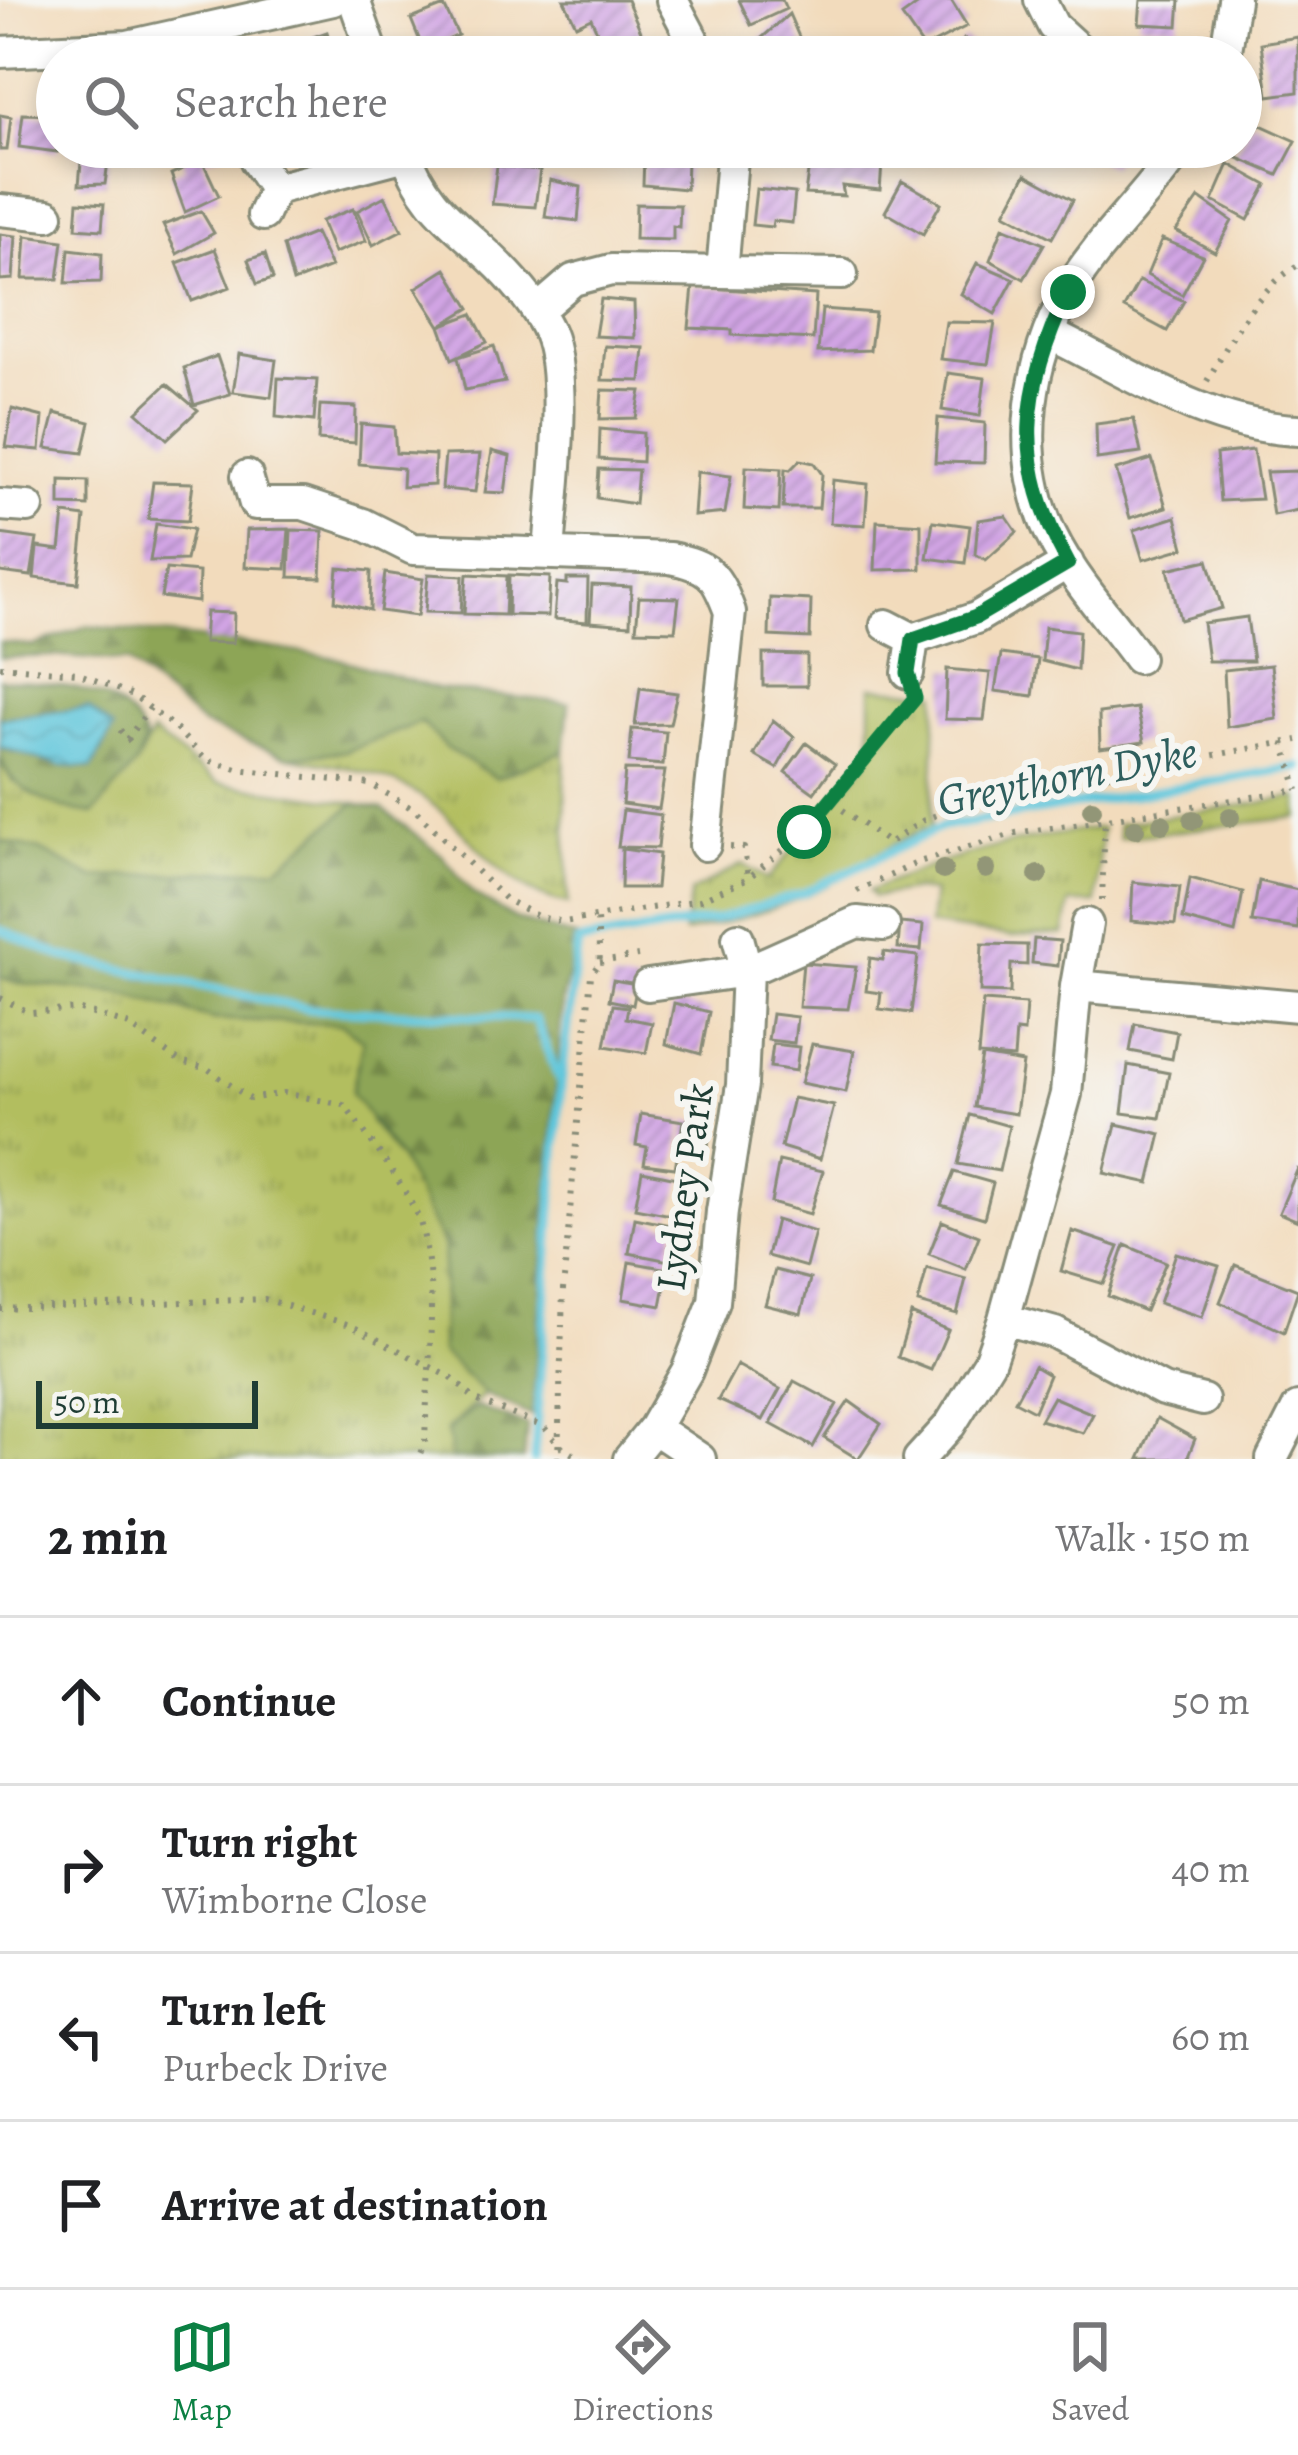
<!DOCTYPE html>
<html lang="en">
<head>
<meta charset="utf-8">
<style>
	body { margin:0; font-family:Alegreya,serif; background:#f6f6f6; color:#202124 }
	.scale { position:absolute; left:36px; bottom:30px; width:222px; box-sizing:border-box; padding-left:12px; border:6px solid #1f3d34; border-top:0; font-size:33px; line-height:42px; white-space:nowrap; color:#1f3d34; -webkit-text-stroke:9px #f6f6f2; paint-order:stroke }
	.stop { position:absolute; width:36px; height:36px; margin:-27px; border:9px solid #0b8043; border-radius:50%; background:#fff }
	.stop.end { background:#0b8043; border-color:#fff; box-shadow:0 3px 12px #0008 }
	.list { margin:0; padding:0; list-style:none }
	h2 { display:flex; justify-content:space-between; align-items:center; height:156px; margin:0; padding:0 48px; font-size:51px }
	h2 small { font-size:39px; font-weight:400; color:#757577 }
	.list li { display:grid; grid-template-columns:78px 1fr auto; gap:36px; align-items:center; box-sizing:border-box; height:168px; padding:0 48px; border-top:3px solid #e0e0e0 }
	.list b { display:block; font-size:45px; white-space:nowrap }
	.list p { margin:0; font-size:39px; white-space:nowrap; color:#757577 }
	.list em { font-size:39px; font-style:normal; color:#757577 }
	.icon { flex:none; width:66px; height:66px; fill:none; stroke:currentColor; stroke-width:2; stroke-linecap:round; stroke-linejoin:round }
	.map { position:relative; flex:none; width:1298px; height:1459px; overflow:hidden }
	.search { position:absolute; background:#fff; box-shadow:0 6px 18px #0003; left:36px; right:36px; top:36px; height:132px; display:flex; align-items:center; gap:30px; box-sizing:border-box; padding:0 42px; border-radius:66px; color:#757577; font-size:45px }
	.sheet { height:828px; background:#fff }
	nav { display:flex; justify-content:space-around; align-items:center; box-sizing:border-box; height:168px; border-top:3px solid #e0e0e0; background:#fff; font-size:33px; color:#757577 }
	nav a { display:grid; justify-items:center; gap:6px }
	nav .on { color:#0b8043 }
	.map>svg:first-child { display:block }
</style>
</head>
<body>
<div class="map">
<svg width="1298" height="1459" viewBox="0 0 1298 1459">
	<defs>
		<pattern id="grass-tufts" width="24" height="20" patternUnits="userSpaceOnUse" patternTransform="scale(3)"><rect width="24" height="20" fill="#b2be5f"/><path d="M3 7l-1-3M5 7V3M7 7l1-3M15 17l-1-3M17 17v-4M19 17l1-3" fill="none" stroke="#909c4f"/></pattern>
		<pattern id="forest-firs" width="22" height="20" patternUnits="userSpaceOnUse" patternTransform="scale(3)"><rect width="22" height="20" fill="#8da556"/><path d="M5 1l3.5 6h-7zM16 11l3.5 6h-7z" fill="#738848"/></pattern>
		<pattern id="water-waves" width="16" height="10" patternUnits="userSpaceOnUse" patternTransform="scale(3)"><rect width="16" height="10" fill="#5ec6db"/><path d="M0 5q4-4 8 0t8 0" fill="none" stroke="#4da2b2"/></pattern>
		<pattern id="building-hatch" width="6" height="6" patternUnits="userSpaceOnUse" patternTransform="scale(3)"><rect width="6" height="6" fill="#d1a4e4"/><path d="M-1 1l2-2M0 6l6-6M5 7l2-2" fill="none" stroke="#a987ba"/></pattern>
	</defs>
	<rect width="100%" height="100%" fill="#f6f6f2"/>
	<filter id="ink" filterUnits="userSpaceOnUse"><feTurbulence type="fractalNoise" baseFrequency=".00833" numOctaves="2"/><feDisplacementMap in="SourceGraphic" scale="24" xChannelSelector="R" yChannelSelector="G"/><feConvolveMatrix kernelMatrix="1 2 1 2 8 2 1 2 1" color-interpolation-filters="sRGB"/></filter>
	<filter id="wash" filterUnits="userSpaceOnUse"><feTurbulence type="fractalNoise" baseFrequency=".004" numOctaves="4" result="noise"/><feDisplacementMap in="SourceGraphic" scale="48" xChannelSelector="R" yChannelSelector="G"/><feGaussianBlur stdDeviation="2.7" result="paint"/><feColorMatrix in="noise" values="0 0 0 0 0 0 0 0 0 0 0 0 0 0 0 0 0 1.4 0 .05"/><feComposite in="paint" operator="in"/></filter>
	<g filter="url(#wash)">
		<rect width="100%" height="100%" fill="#f2dbbc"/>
		<!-- grass -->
		<path fill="url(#grass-tufts)" stroke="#687e4a" stroke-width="3" d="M871,687L937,693L931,828C892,839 862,869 826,886C780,909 734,921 684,933L691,892L743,864L767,880L871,758Z
			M422,722L447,748L496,777L564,751L568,904C499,891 476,833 421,796C381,770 334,765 288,757L345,751Z
			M152,733L218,783L355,803L277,868L93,878L40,850L0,841V762L13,782L136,764Z
			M1298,797V817L1119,838L1118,824Z
			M1102,828L1096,903H1070L1064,934L1011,937L929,925L933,892L916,890L874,897L869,891C951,855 1013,839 1102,828Z
			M0,976L12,982L120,993L213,1019L342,1024L363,1040L370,1122L400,1159L444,1246L441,1352L485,1394L447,1430L453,1459H0Z"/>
		<!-- forest -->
		<path fill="url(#forest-firs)" stroke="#567145" stroke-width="3" d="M87,626L233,642L336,658L437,689L569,703L564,751L496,778L447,748L421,722L345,751L288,757L203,725L127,662L54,656L0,658V642L33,646Z
			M0,679C52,685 124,684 145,740L136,764L94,814C58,810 0,790 0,747L15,753L88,708L0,718Z
			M355,803L383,809L442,855L472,893L515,919L578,938L562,1000L532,1416L485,1394L441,1352L444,1246L400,1159L352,1093L363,1040L342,1024L213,1019L120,993L12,982L0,976V841L40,850L93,878L277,868Z
			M477,1407L527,1425L524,1459H452L447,1430Z"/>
		<!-- water -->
		<path fill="url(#water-waves)" stroke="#3e8288" stroke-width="3" d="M88,708L113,729L92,768L61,766L0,747V718Z"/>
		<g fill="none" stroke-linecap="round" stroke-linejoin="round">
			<!-- stream -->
			<path stroke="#5ec6db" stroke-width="9" d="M0,930L63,957L309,1009L535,1019L561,1085L578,942L715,920L801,894L942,827L1298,767
				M534,1459L561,1085"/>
		</g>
		<g id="blocks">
			<!-- building -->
			<path fill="url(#building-hatch)" d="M564,0H627L643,36L608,56L591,18L576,25Z
				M739,0H782L786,9L751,25Z
				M924,0H951L967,26L924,48L902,16Z
				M1141,0H1180L1178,26L1139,24Z
				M444,6L458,35L424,51L411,19Z
				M789,14L806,53L800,57H766L757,42Z
				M327,32L334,54L320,57L313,37Z
				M1298,37V92L1268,96L1261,43Z
				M964,39L991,57H952Z
				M464,43L471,57H432Z
				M645,44L651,57H620Z
				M23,114L57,115V152L19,147Z
				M0,115L11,117L7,150H0Z
				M1252,121L1296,141L1278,175L1233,156Z
				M69,147H110L105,184L79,185L82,151H69Z
				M179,147H220L223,153L202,160L219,196L185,212L171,174L185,168Z
				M1086,147H1122L1112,166L1082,154Z
				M850,148L883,151L880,190L842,186L844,196L805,194L810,157L846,158Z
				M644,156L687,160L686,189L643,185Z
				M1229,164L1267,185L1248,220L1213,201Z
				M497,166L540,170L535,207L492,204Z
				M1026,174L1073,200L1052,238L1005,213Z
				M550,180L581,187L578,221L545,217Z
				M902,181L941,203L923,234L885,212Z
				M756,189L795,193L792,223L773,221L772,227L752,225Z
				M385,196L402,230L373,245L357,211Z
				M1199,198L1232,221L1215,252L1176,231Z
				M78,202L104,204L102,230L76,228Z
				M636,204L680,205L679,227L673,226V240L635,239Z
				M353,209L366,241L334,253L321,221Z
				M201,211L214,233L177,254L163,225Z
				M1003,227L1044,244L1024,279L990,260Z
				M315,233L331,267L293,282L283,246Z
				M0,234L16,236L13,279L0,280Z
				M26,236L63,241L58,279H23Z
				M1162,239L1203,256L1182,295L1147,275Z
				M69,249L102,253L101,282L66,283Z
				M215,249L230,287L192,301L177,263Z
				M265,254L273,279L257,284L248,260Z
				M977,263L1014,279L995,314L961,294Z
				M446,269L470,308L440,326L472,314L487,342L452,359L440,326L416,288Z
				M1139,281L1184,301L1167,331L1124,308Z
				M693,287L816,295L813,339L732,335V330L689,328Z
				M601,299L634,302L635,338L595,336Z
				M822,309L875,313L870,350L818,352Z
				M946,322L995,323L988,364L940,359Z
				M494,346L505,382L465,390L458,357Z
				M605,346L644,348L641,381L602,380Z
				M239,354L276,360L271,397L233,392Z
				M217,356L230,394L194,405L184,368Z
				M948,373L985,378L980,416L942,410Z
				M278,378L317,380L314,421L276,417Z
				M167,384L198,410L167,439L137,412Z
				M602,390L641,391L636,418L600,419Z
				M320,405L356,407L355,443L318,440Z
				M12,409L43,417L40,450L6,447Z
				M55,413L90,422L83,453L46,448Z
				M938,418L985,423L984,463L935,462Z
				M1134,419L1141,453L1097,459L1096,424Z
				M361,424L394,427L396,453L435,455L434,485L402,487L403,468L359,464Z
				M600,429L643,433L642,462L599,459Z
				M1253,450L1261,499L1220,501L1216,454Z
				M492,451L510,456L505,493L485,492Z
				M480,454L475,492L442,489L445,455Z
				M1152,459L1166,507L1130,518L1116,470Z
				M800,460L814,463L822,474L819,508H783L785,469L790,470Z
				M746,467L781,469L779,511L744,509Z
				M599,469L638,470L635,504L597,498Z
				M1298,471V510L1273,515L1266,472Z
				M697,472L731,476L725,513L694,516Z
				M60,480L88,481V506L60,505Z
				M833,480L868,484L865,525L830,523Z
				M153,482L193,483L188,521L148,519Z
				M64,514L85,517L78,583L34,578L37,547L60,550Z
				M1006,516L1017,532L986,560L975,554L978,520Z
				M1176,517L1184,548L1143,560L1134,530Z
				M877,521L921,524V569L875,570Z
				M933,521L970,526L965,563L927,558Z
				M156,524L193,529L186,560L150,561Z
				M289,529L286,569L245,567L247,530Z
				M291,530L323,531L321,578L289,577Z
				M0,534L37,539L31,576L0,572Z
				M1208,560L1222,608L1180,620L1168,569Z
				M338,568L371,571L370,610L335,601Z
				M166,569L199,572L198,602L161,597Z
				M385,573L423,579L417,616L380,611Z
				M428,574L463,576L461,613L425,612Z
				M467,574L507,576L505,615L464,614Z
				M509,575L550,577L548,616L508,615Z
				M567,579H588L587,622L554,619L557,583L567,584Z
				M592,585L631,587L630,625L590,622Z
				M639,597L679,598L675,631L636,630Z
				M770,598L811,600L810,638L769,636Z
				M206,612L234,613L233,643L204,642Z
				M1247,617L1253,661H1208L1203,623Z
				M1045,627L1079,631L1077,670L1042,661Z
				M763,654L807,655V686H763Z
				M1001,654L1038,659L1033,696L995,691Z
				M1271,665L1277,719L1227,727L1224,670Z
				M947,669L990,673L984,720L945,719Z
				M640,688L677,693L670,724L635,725Z
				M1137,708L1144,742L1100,748L1099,713Z
				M773,720L794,737L777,768L754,755Z
				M632,729L666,732L663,765L629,762Z
				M806,743L835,764L814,793L785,772Z
				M625,770L665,771L659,809L622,804Z
				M623,810L661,815L658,848L618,847Z
				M622,849L659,854L656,888H621Z
				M1190,878L1243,892L1235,933L1183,919Z
				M1259,881L1298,890V929L1252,922Z
				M1133,882L1180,887L1175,925L1131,921Z
				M900,923L923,925L921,950L898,948Z
				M1034,939L1060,941L1058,966L1032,963Z
				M982,944L1027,945V965L1011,964L1010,993L980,992Z
				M884,952L918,956L911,1013L879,1009L881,993L866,991L870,958L883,960Z
				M803,963L856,967L848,1009L799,1007Z
				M613,980L637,984L633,1005L609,1000Z
				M983,1001L1026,1004L1024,1032L1016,1031L1014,1058L978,1055Z
				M674,1003L709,1012L701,1054L666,1044Z
				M613,1005L628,1007L626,1018L652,1023L646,1053L605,1046Z
				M772,1014L797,1017L794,1043L768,1040Z
				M1135,1024L1177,1032L1172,1059L1130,1051Z
				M773,1044L799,1047L796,1071L770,1067Z
				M812,1044L854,1051L846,1092L801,1083Z
				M982,1056L1023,1063L1016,1114L974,1107Z
				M1128,1065L1169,1073L1160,1118L1122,1113Z
				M793,1098L834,1106L820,1159L781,1147Z
				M641,1114L683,1121L675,1168L644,1164L647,1147L636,1145Z
				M970,1115L1009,1126L999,1171L958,1164Z
				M687,1120L711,1124L708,1146L684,1142Z
				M1116,1124L1161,1134L1149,1183L1104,1173Z
				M779,1161L823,1171L810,1214L771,1203Z
				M1298,1168V1221L1279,1213Z
				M642,1171L682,1179L671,1215L635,1208Z
				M954,1172L993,1183L984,1218L941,1205Z
				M635,1218L675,1226L669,1261L629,1253Z
				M776,1220L815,1232L806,1267L767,1256Z
				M942,1221L979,1236L966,1269L929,1254Z
				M1072,1231L1119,1247L1104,1284L1061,1271Z
				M1125,1245L1166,1262L1145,1311L1108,1296Z
				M1176,1253L1219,1266L1202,1317L1159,1303Z
				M629,1262L668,1269L661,1306L623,1299Z
				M1235,1265L1298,1290L1284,1332L1220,1302Z
				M927,1268L966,1279L957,1314L918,1303Z
				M775,1270L810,1279L801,1314L765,1305Z
				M911,1314L948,1330L931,1370L898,1357Z
				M737,1365L780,1389L763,1420L718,1400Z
				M1034,1366L1049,1375L1034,1411L1015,1401Z
				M794,1381L837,1404L813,1447L771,1424Z
				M1053,1397L1093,1414L1083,1433L1040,1420Z
				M849,1401L881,1424L858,1459L824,1438Z
				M1157,1418L1195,1439L1187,1459H1139Z"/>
		</g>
	</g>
	<g filter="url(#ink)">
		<use href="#blocks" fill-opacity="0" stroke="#888c78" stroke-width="3"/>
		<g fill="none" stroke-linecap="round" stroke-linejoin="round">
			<defs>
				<path id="minor" d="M354,0L374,57
					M672,0L702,57
					M1040,0L1053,26L1087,57
					M0,52L128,46L333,0
					M1225,57L1234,0
					M403,147C427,214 462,226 507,274C523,291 540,312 549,333C569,381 552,499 549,554
					M256,161L275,189L263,215
					M275,189L406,155
					M0,210L48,215
					M722,272L733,147
					M537,311L573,280L611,270L842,274
					M1050,334C1129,373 1209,427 1298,430
					M247,476L255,504H303L363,524L413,549L670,558C710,566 716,574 730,612L705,845
					M0,505L28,507
					M886,625L913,639L976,618L1068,563
					M1138,658C1107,615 1065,571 1045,521C1016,448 1029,360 1068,292C1099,239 1147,197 1181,147
					M908,673L913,639
					M648,985L747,971L738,938
					M1076,986L1298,1006
					M1004,1319L1055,1333L1163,1390L1203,1400
					M654,1428L700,1459
					M629,1459L654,1428L687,1371L714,1302L722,1211L742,1085L747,971L857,922L884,925
					M919,1459L950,1425L989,1362L1004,1319L1066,1094L1076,986L1087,924
					M1272,1459L1298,1408"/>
			</defs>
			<!-- minor casing -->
			<use href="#minor" stroke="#888c78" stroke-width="36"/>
			<!-- path -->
			<path stroke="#888c78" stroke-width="6" stroke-dasharray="3 9" stroke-linecap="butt" d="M1207,381C1232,338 1254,292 1298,265
				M0,666L77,673L133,695L174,727L205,759L237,769L370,784L415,810L505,899L539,917L564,922L700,900L748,878L804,833L832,802L914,699
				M120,730L134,746
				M127,739L150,708
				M1284,742L1298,790
				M833,803L889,843L924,820L982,797L1298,740
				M730,847L744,848L748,878
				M857,891L919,862L1016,833L1298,790
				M1102,900L1105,819
				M600,962L638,956
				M0,998L31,1013L77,1009L127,1024L180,1062L208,1069L250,1099L284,1093L344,1105C367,1136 413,1194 422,1229C439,1297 427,1373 425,1441L418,1459
				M0,1309L265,1299L350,1325L450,1377L476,1400L544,1427L560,1446L581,1459
				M558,1459L563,1290L591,975L600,962L597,919"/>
			<!-- minor -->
			<use href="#minor" stroke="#fff" stroke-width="30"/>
		</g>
		<!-- trees -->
		<g fill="#929677">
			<circle cx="1092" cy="809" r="10"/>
			<circle cx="1230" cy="817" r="10"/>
			<circle cx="1193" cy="820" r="10"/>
			<circle cx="1162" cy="824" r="10"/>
			<circle cx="1135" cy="829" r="10"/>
			<circle cx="986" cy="869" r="10"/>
			<circle cx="943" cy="870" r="10"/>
			<circle cx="1038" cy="875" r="10"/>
		</g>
	</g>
	<g fill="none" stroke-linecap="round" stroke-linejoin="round" filter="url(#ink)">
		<!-- route -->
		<path stroke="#0b8043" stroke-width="15" d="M804,832L915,698L908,673L913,639L976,617L1068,563C1013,463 1021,393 1068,292"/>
	</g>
	<g text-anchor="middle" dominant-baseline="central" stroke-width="12" stroke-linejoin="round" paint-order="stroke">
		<!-- street labels -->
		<g font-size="42" fill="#1f3d34" stroke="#f6f6f2">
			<text transform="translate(684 1187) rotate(-82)">Lydney Park</text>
		</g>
		<!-- water labels -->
		<g font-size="45" font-style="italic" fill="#2f5f5e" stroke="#f6f6f2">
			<text transform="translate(1067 776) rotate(-11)">Greythorn Dyke</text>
		</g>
	</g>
</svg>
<div class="scale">50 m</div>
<div class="stop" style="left:804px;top:832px"></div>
<div class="stop end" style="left:1068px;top:292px"></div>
<div class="search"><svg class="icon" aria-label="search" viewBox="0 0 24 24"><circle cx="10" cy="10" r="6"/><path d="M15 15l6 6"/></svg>Search here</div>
</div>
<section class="sheet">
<h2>2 min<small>Walk · 150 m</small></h2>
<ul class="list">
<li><svg class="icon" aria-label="ahead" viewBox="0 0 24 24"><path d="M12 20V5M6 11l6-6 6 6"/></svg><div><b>Continue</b></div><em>50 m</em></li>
<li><svg class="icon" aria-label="right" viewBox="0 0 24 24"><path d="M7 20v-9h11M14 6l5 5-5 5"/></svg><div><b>Turn right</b><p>Wimborne Close</p></div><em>40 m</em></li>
<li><svg class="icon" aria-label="left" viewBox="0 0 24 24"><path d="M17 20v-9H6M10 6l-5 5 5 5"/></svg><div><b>Turn left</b><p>Purbeck Drive</p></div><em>60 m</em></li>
<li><svg class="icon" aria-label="arrive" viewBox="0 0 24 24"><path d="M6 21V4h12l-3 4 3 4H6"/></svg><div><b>Arrive at destination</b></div></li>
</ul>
</section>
<nav>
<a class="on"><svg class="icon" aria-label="map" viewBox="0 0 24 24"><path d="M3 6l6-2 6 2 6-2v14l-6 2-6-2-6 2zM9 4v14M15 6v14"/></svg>Map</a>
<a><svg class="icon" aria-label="directions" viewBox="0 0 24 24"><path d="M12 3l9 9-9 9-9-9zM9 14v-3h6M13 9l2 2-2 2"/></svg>Directions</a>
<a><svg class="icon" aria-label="saved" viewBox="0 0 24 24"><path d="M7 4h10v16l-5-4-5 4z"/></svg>Saved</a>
</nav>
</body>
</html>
